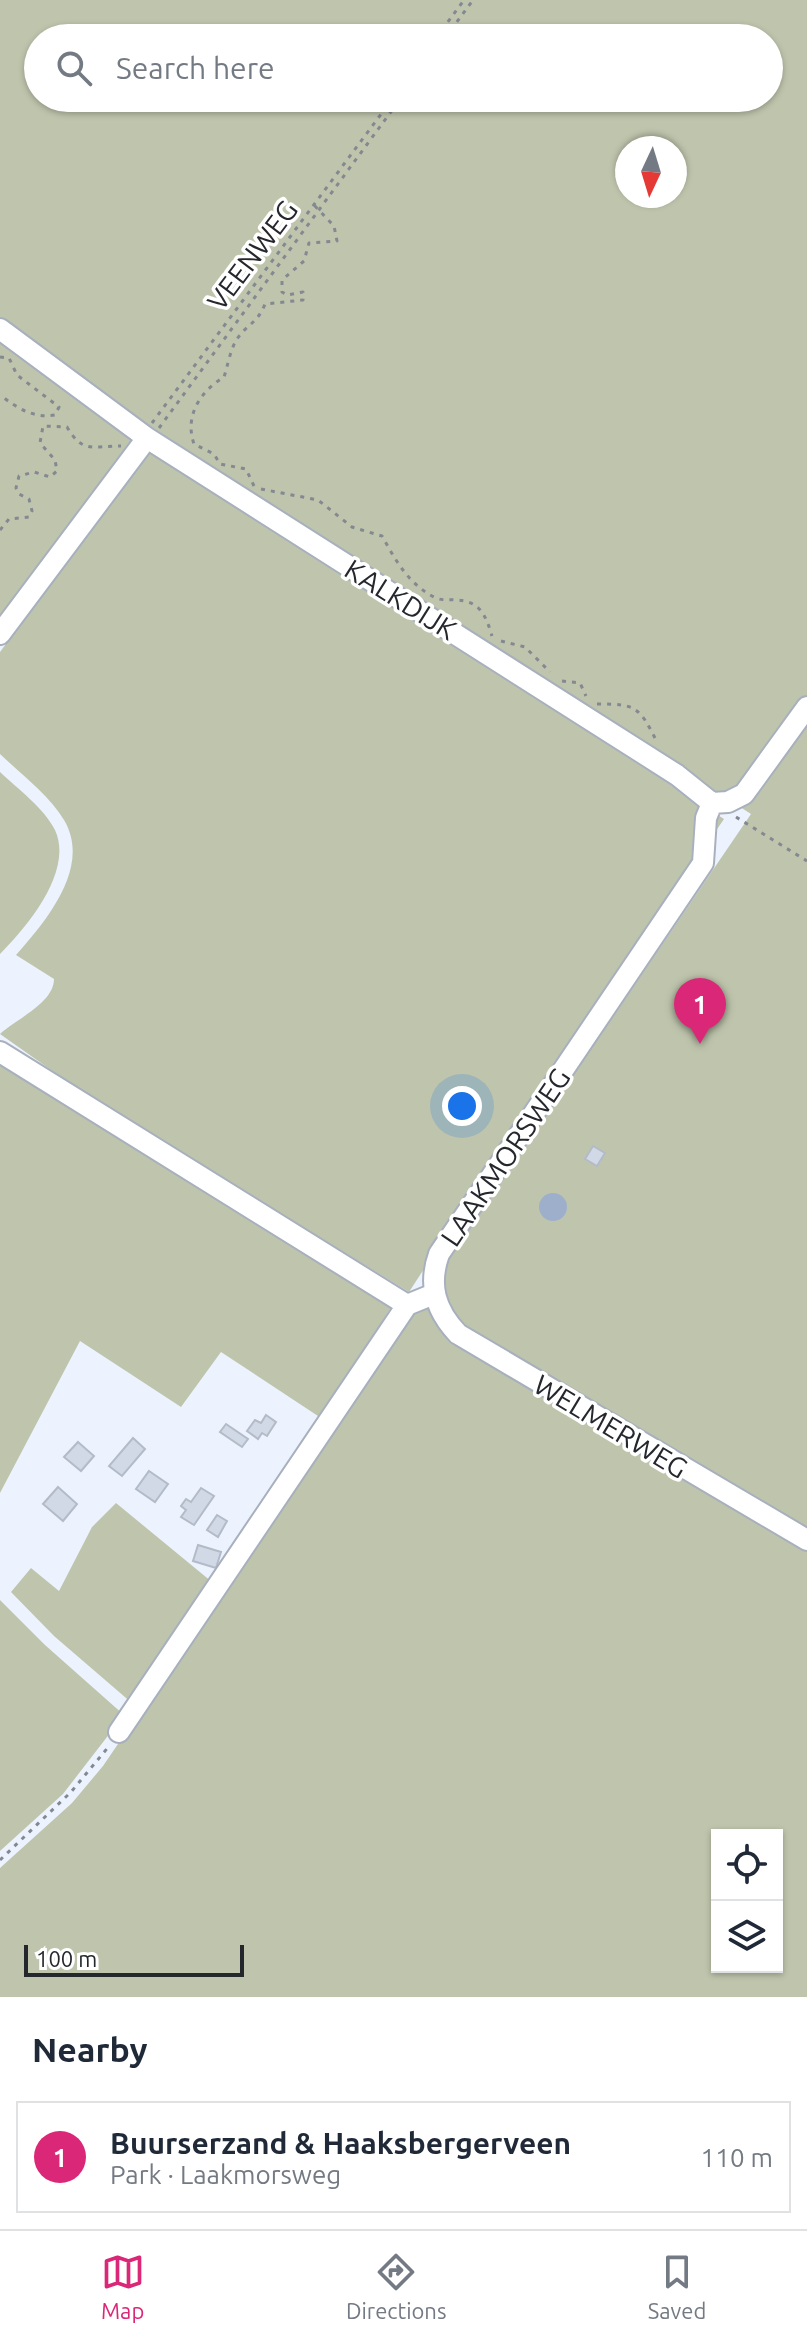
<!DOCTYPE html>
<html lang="en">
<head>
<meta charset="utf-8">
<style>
	body { margin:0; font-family:Ubuntu,sans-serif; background:#f2f2f3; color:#1f2937 }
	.controls { position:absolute; right:24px; bottom:24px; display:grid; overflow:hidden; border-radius:0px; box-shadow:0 2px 6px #0004 }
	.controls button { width:72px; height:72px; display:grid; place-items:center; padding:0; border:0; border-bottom:2px solid #e0e1e3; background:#fff; color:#1f2937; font:40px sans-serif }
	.compass { position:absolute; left:615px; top:136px; width:72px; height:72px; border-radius:50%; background:#fff; box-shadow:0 2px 6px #0004; rotate:184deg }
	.scale { position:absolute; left:24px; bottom:20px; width:220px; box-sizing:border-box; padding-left:8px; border:4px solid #24272c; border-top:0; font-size:22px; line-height:28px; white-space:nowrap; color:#24272c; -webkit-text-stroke:6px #fff; paint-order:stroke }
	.you { position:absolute; left:462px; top:1106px; width:28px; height:28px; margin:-20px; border:6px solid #fff; border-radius:50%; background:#1a73e8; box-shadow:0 0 0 12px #1a73e833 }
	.badge { display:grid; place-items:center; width:52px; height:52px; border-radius:50%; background:#db2777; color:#fff; font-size:26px; font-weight:700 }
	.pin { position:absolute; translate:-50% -66px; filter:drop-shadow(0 2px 4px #0008) }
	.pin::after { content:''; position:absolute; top:42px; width:28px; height:24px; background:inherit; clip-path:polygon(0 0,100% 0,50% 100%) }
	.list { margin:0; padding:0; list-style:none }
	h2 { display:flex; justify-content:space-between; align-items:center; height:104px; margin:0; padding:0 32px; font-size:34px }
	h2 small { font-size:26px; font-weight:400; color:#747a83 }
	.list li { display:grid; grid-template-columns:52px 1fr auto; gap:24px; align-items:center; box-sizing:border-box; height:112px; margin:0 16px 16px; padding:0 16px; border:2px solid #e0e1e3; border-radius:0px }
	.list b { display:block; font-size:30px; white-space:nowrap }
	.list p { margin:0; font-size:26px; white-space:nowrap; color:#747a83 }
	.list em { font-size:26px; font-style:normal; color:#747a83 }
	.icon { flex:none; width:44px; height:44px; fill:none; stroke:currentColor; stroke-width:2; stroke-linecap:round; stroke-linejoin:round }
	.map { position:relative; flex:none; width:807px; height:1997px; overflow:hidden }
	.search { position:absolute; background:#fff; box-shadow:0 2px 6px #0004; left:24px; right:24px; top:24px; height:88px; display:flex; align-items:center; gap:20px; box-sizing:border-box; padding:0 28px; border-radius:44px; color:#747a83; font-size:30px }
	.sheet { height:232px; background:#fff }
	nav { display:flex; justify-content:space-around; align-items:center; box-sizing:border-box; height:112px; border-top:2px solid #e0e1e3; background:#fff; font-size:22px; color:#747a83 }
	nav a { display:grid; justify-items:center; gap:4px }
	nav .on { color:#db2777 }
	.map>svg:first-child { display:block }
</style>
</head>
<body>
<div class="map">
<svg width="807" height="1997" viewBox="0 0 807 1997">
	<rect width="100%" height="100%" fill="#ecf3fe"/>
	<!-- green -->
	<path fill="#bfc5ad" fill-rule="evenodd" d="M0,0H807V1997H0V1868L72,1803L103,1766L751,814L147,424L0,317ZM38,38H769V98H38ZM627,148H675V196H627ZM717,1835H777V1967H717Z
		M0,342L132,440L0,618Z
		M149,451L724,819L575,1037L409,1292L85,1094L0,1034C16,1019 54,1003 54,979L16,955C46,921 92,867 64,820C49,795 21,774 0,754V652Z
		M0,772C18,789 44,808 55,830C74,871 27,927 0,954Z
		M0,1053L393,1304L321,1418L221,1352L181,1407L80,1341L0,1493Z
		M116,1503L212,1582L133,1704L54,1636L11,1592L31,1568L59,1591L92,1527Z
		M0,1600L45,1645L124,1715L63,1794L0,1851Z"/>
	<!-- water -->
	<path fill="#9eafcb" d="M539 1207a14 14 0 1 1 28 0a14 14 0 1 1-28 0Z"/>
	<!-- building -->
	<path fill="#d1d9e7" stroke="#b3bbc8" stroke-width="2" d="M593,1146L605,1153L597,1166L585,1159Z
		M266,1415L276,1422L267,1436L262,1433L258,1439L247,1431L255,1420L261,1423Z
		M226,1424L248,1439L242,1447L220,1432Z
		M133,1438L145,1449L122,1476L109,1466Z
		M78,1442L94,1456L81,1471L64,1457Z
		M149,1471L168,1484L155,1502L136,1489Z
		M58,1487L77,1504L63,1521L43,1504Z
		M201,1488L214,1496L194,1525L181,1517L186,1510L181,1506L186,1499L191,1502Z
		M217,1515L227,1521L218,1537L207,1530Z
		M198,1545L221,1552L216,1568L193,1561Z"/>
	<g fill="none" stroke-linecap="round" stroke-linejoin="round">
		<defs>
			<path id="minor" d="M0,329L147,438L677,775L712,803
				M0,634L147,438
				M712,803L706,818L703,863L439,1254C428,1285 435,1310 458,1334L807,1540
				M712,803L728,802L744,794L807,707
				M0,1052L407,1305
				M119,1732L407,1305L434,1294"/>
		</defs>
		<!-- minor casing -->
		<use href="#minor" stroke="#a8b0bd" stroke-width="24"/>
		<!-- path -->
		<path stroke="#848890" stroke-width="3" stroke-dasharray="4 6" stroke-linecap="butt" d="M436,38L464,0
			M445,38L473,0
			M0,357L9,358L17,375L59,407L55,415C33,419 16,407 0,395
			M152,423L393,98
			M159,428L401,98
			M254,486L246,469L220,464L214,454L194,444C184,415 201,391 224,377C228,365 230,350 237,339C247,324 257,324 265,304L303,300V292L287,295L282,292V280L304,261L309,243L337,241L334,226L314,205
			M261,489L318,500L352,527L382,536C396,561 409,585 436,598C443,601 449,599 455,600C480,600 486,616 492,636
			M0,530L9,519L29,517L32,511L29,499L19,494L16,488L19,476L34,472L50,477L57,471L55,460L40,443L43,426L67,427C83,454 92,446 121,446
			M501,641L525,647L550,672
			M562,681L580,683L586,696
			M597,704C636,704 639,706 657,742
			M736,817L807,861
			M0,1860L71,1792L110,1745"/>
		<!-- minor -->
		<use href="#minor" stroke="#fff" stroke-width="20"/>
	</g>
	<g text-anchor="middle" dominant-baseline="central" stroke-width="7" stroke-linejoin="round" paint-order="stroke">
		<!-- street labels -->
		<g font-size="28" fill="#24272c" stroke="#fff">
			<text transform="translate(252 255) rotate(-53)">VEENWEG</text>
			<text transform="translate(401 599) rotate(32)">KALKDIJK</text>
			<text transform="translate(505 1157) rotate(-56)">LAAKMORSWEG</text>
			<text transform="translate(611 1426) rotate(31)">WELMERWEG</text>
		</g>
	</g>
</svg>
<div class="controls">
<button><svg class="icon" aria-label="locate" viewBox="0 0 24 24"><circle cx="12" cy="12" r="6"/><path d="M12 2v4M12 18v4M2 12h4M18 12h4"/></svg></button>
<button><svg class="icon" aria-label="layers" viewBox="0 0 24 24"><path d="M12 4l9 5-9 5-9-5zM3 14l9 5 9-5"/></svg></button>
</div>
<svg class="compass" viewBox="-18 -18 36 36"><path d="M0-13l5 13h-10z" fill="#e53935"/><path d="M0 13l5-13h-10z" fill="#747a83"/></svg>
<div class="scale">100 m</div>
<div class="you"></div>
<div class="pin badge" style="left:700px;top:1044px">1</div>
<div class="search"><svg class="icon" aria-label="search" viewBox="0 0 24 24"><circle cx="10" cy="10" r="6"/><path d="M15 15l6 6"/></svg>Search here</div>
</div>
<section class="sheet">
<h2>Nearby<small></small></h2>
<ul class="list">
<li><span class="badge">1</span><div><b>Buurserzand &amp; Haaksbergerveen</b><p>Park · Laakmorsweg</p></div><em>110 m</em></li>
</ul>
</section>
<nav>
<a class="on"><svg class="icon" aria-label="map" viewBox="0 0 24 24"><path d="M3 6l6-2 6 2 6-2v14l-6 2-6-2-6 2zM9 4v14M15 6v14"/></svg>Map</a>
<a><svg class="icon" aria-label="directions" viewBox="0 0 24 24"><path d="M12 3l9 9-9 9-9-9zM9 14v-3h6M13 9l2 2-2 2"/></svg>Directions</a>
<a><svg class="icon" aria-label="saved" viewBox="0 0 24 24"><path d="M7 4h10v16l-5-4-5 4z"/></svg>Saved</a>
</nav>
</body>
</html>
